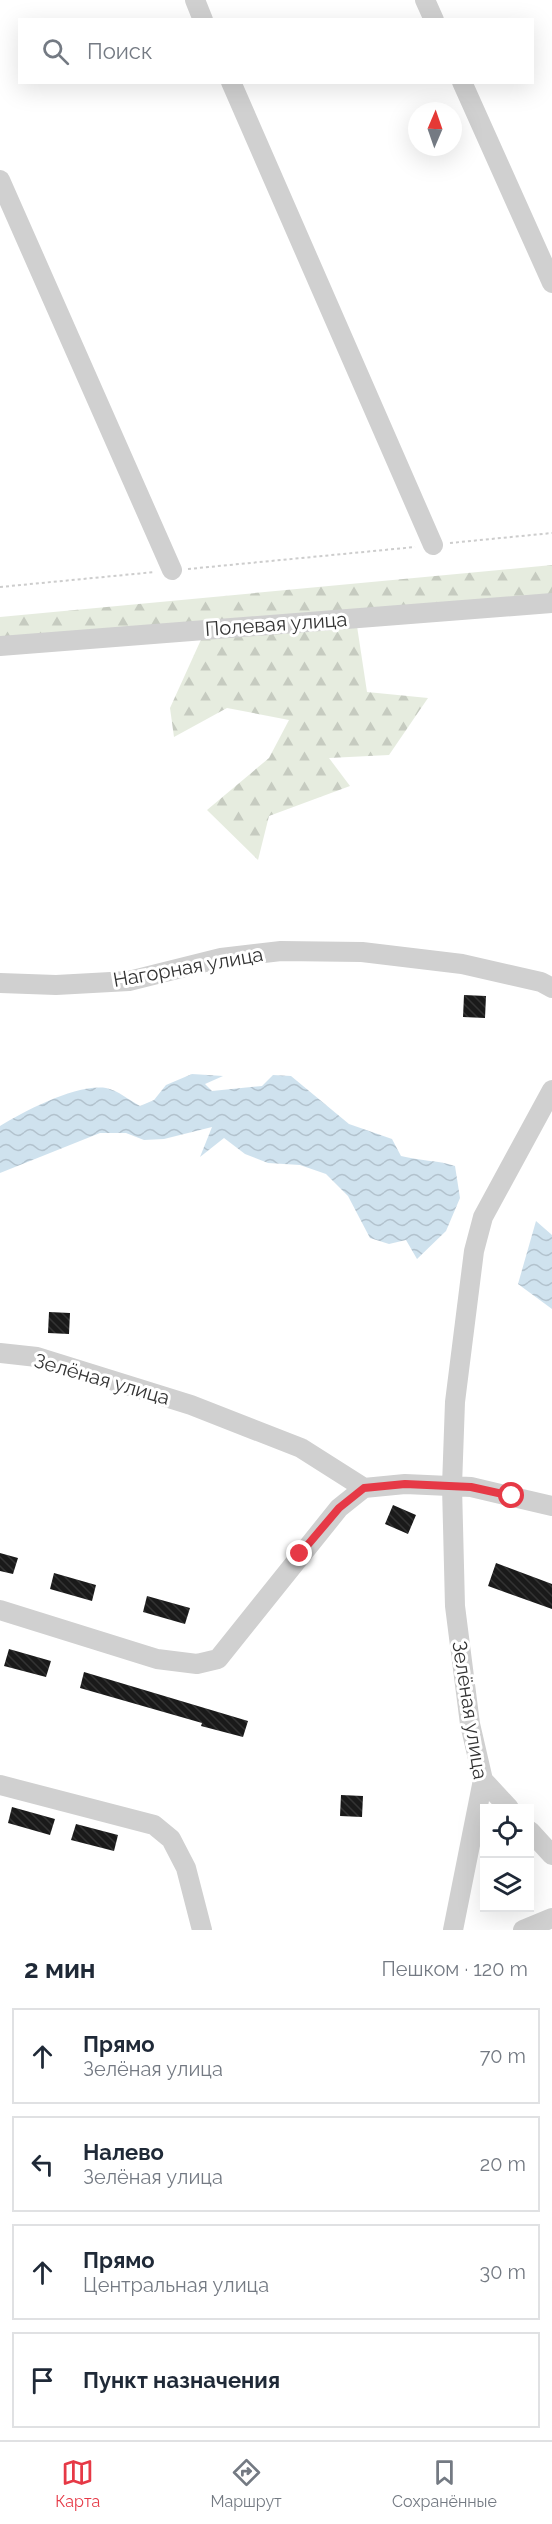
<!DOCTYPE html>
<html lang="ru">
<head>
<meta charset="utf-8">
<style>
	body { margin:0; font-family:Raleway,sans-serif; background:#f6f6f7; color:#1f2937 }
	.controls { position:absolute; right:18px; bottom:18px; display:grid; overflow:hidden; border-radius:0px; box-shadow:0 6px 24px #0002 }
	.controls button { width:54px; height:54px; display:grid; place-items:center; padding:0; border:0; border-bottom:2px solid #e0e1e3; background:#fff; color:#1f2937; font:30px sans-serif }
	.compass { position:absolute; left:408px; top:102px; width:54px; height:54px; border-radius:50%; background:#fff; box-shadow:0 6px 24px #0002; rotate:2deg }
	.stop { position:absolute; width:18px; height:18px; margin:-14px; border:4px solid #e63946; border-radius:50%; background:#fff }
	.stop.end { background:#e63946; border-color:#fff; box-shadow:0 2px 6px #0008 }
	.list { margin:0; padding:0; list-style:none }
	h2 { display:flex; justify-content:space-between; align-items:center; height:78px; margin:0; padding:0 24px; font-size:26px }
	h2 small { font-size:20px; font-weight:400; color:#747a83 }
	.list li { display:grid; grid-template-columns:39px 1fr auto; gap:18px; align-items:center; box-sizing:border-box; height:96px; margin:0 12px 12px; padding:0 12px; border:2px solid #e0e1e3; border-radius:0px }
	.list b { display:block; font-size:22px; white-space:nowrap }
	.list p { margin:0; font-size:20px; white-space:nowrap; color:#747a83 }
	.list em { font-size:20px; font-style:normal; color:#747a83 }
	.icon { flex:none; width:33px; height:33px; fill:none; stroke:currentColor; stroke-width:2; stroke-linecap:round; stroke-linejoin:round }
	.map { position:relative; flex:none; width:552px; height:1930px; overflow:hidden }
	.search { position:absolute; background:#fff; box-shadow:0 6px 24px #0002; left:18px; right:18px; top:18px; height:66px; display:flex; align-items:center; gap:15px; box-sizing:border-box; padding:0 21px; border-radius:0px; color:#747a83; font-size:22px }
	.sheet { height:510px; background:#fff }
	nav { display:flex; justify-content:space-around; align-items:center; box-sizing:border-box; height:84px; border-top:2px solid #e0e1e3; background:#fff; font-size:16px; color:#747a83 }
	nav a { display:grid; justify-items:center; gap:3px }
	nav .on { color:#e63946 }
	.map>svg:first-child { display:block }
</style>
</head>
<body>
<div class="map">
<svg width="552" height="1930" viewBox="0 0 552 1930">
	<defs>
		<pattern id="forest-firs" width="22" height="20" patternUnits="userSpaceOnUse" patternTransform="scale(1.5)"><rect width="22" height="20" fill="#e6ecdf"/><path d="M5 1l3.5 6h-7zM16 11l3.5 6h-7z" fill="#c6cbc0"/></pattern>
		<pattern id="water-waves" width="16" height="10" patternUnits="userSpaceOnUse" patternTransform="scale(1.5)"><rect width="16" height="10" fill="#cfe2ee"/><path d="M0 5q4-4 8 0t8 0" fill="none" stroke="#b2c2cd"/></pattern>
		<pattern id="building-back-hatch" width="6" height="6" patternUnits="userSpaceOnUse" patternTransform="scale(1.5)"><rect width="6" height="6" fill="#1a1a1a"/><path d="M-1 5l2 2M0 0l6 6M5-1l2 2" fill="none" stroke="#333"/></pattern>
	</defs>
	<rect width="100%" height="100%" fill="#fff"/>
	<!-- forest -->
	<path fill="url(#forest-firs)" d="M552,565V597L355,613L367,692L428,698L389,755L329,758L350,786L269,816L258,860L207,810L269,758L289,720L227,708L174,737L170,708L209,622L0,641V617Z"/>
	<!-- water -->
	<path fill="url(#water-waves)" d="M192,1074L223,1076L205,1084L212,1091L262,1086L273,1075L291,1076L349,1124L392,1139L401,1156C420,1161 437,1160 455,1166L460,1198L446,1231L417,1259L406,1240L389,1244L370,1238L348,1196L326,1174L300,1165L268,1163L245,1154L224,1138L200,1157L212,1127L164,1139L144,1140L126,1133H100L0,1173V1126C25,1111 76,1084 106,1088C118,1090 130,1101 140,1106L154,1100L166,1085Z
		M536,1221L552,1235V1309L518,1284Z"/>
	<!-- building -->
	<path fill="url(#building-back-hatch)" d="M464,995L486,996L485,1018L463,1017Z
		M49,1312L70,1313L69,1334L48,1333Z
		M393,1505L416,1515L408,1534L385,1524Z
		M0,1553L18,1558L13,1574L0,1571Z
		M496,1563L552,1584V1609L488,1586Z
		M54,1573L96,1585L92,1601L50,1589Z
		M147,1596L190,1608L185,1624L143,1612Z
		M9,1649L51,1661L46,1677L4,1666Z
		M84,1672L248,1721L243,1737L201,1726L202,1723L80,1688Z
		M341,1795L363,1796L362,1817L340,1816Z
		M12,1807L55,1819L50,1835L8,1823Z
		M76,1824L118,1835L114,1851L71,1840Z"/>
	<g fill="none" stroke-linecap="round" stroke-linejoin="round">
		<!-- path -->
		<path stroke="#cdcdcd" stroke-width="2" stroke-dasharray="3 3" stroke-linecap="butt" d="M450,543L552,533
			M188,569L415,547
			M0,587L155,572"/>
		<!-- minor -->
		<path stroke="#d0d0d0" stroke-width="20" d="M195,0L203,20
			M425,0L434,20
			M231,82L433,545
			M462,82L552,283
			M0,180L172,570
			M0,646L552,603
			M0,983L56,985L129,981L221,958L281,951L362,952L462,964L541,982L552,988
			M0,1353L37,1357L191,1405L301,1448L364,1488
			M0,1610L157,1659L197,1664L218,1659L339,1508L364,1488L405,1484L471,1487L552,1506
			M483,1780L509,1808
			M0,1785L154,1825L171,1839L186,1868L202,1930
			M530,1831L552,1855
			M453,1930L483,1780L470,1724L455,1606L452,1486L455,1402L474,1251L483,1217L552,1090
			M523,1930L552,1918"/>
	</g>
	<g fill="none" stroke-linecap="round" stroke-linejoin="round">
		<!-- route -->
		<path stroke="#e63946" stroke-width="8" d="M300,1554L339,1508L364,1488L405,1484L471,1487L512,1496"/>
	</g>
	<g text-anchor="middle" dominant-baseline="central" stroke-width="6" stroke-linejoin="round" paint-order="stroke">
		<!-- street labels -->
		<g font-size="20" fill="#333" stroke="#fff">
			<text transform="translate(276 624) rotate(-4)">Полевая улица</text>
			<text transform="translate(188 967) rotate(-10)">Нагорная улица</text>
			<text transform="translate(102 1379) rotate(16)">Зелёная улица</text>
			<text transform="translate(470 1710) rotate(81)">Зелёная улица</text>
		</g>
	</g>
</svg>
<div class="controls">
<button><svg class="icon" aria-label="locate" viewBox="0 0 24 24"><circle cx="12" cy="12" r="6"/><path d="M12 2v4M12 18v4M2 12h4M18 12h4"/></svg></button>
<button><svg class="icon" aria-label="layers" viewBox="0 0 24 24"><path d="M12 4l9 5-9 5-9-5zM3 14l9 5 9-5"/></svg></button>
</div>
<svg class="compass" viewBox="-18 -18 36 36"><path d="M0-13l5 13h-10z" fill="#e53935"/><path d="M0 13l5-13h-10z" fill="#747a83"/></svg>
<div class="stop" style="left:512px;top:1496px"></div>
<div class="stop end" style="left:300px;top:1554px"></div>
<div class="search"><svg class="icon" aria-label="search" viewBox="0 0 24 24"><circle cx="10" cy="10" r="6"/><path d="M15 15l6 6"/></svg>Поиск</div>
</div>
<section class="sheet">
<h2>2 мин<small>Пешком · 120 m</small></h2>
<ul class="list">
<li><svg class="icon" aria-label="ahead" viewBox="0 0 24 24"><path d="M12 20V5M6 11l6-6 6 6"/></svg><div><b>Прямо</b><p>Зелёная улица</p></div><em>70 m</em></li>
<li><svg class="icon" aria-label="left" viewBox="0 0 24 24"><path d="M17 20v-9H6M10 6l-5 5 5 5"/></svg><div><b>Налево</b><p>Зелёная улица</p></div><em>20 m</em></li>
<li><svg class="icon" aria-label="ahead" viewBox="0 0 24 24"><path d="M12 20V5M6 11l6-6 6 6"/></svg><div><b>Прямо</b><p>Центральная улица</p></div><em>30 m</em></li>
<li><svg class="icon" aria-label="arrive" viewBox="0 0 24 24"><path d="M6 21V4h12l-3 4 3 4H6"/></svg><div><b>Пункт назначения</b></div></li>
</ul>
</section>
<nav>
<a class="on"><svg class="icon" aria-label="map" viewBox="0 0 24 24"><path d="M3 6l6-2 6 2 6-2v14l-6 2-6-2-6 2zM9 4v14M15 6v14"/></svg>Карта</a>
<a><svg class="icon" aria-label="directions" viewBox="0 0 24 24"><path d="M12 3l9 9-9 9-9-9zM9 14v-3h6M13 9l2 2-2 2"/></svg>Маршрут</a>
<a><svg class="icon" aria-label="saved" viewBox="0 0 24 24"><path d="M7 4h10v16l-5-4-5 4z"/></svg>Сохранённые</a>
</nav>
</body>
</html>
